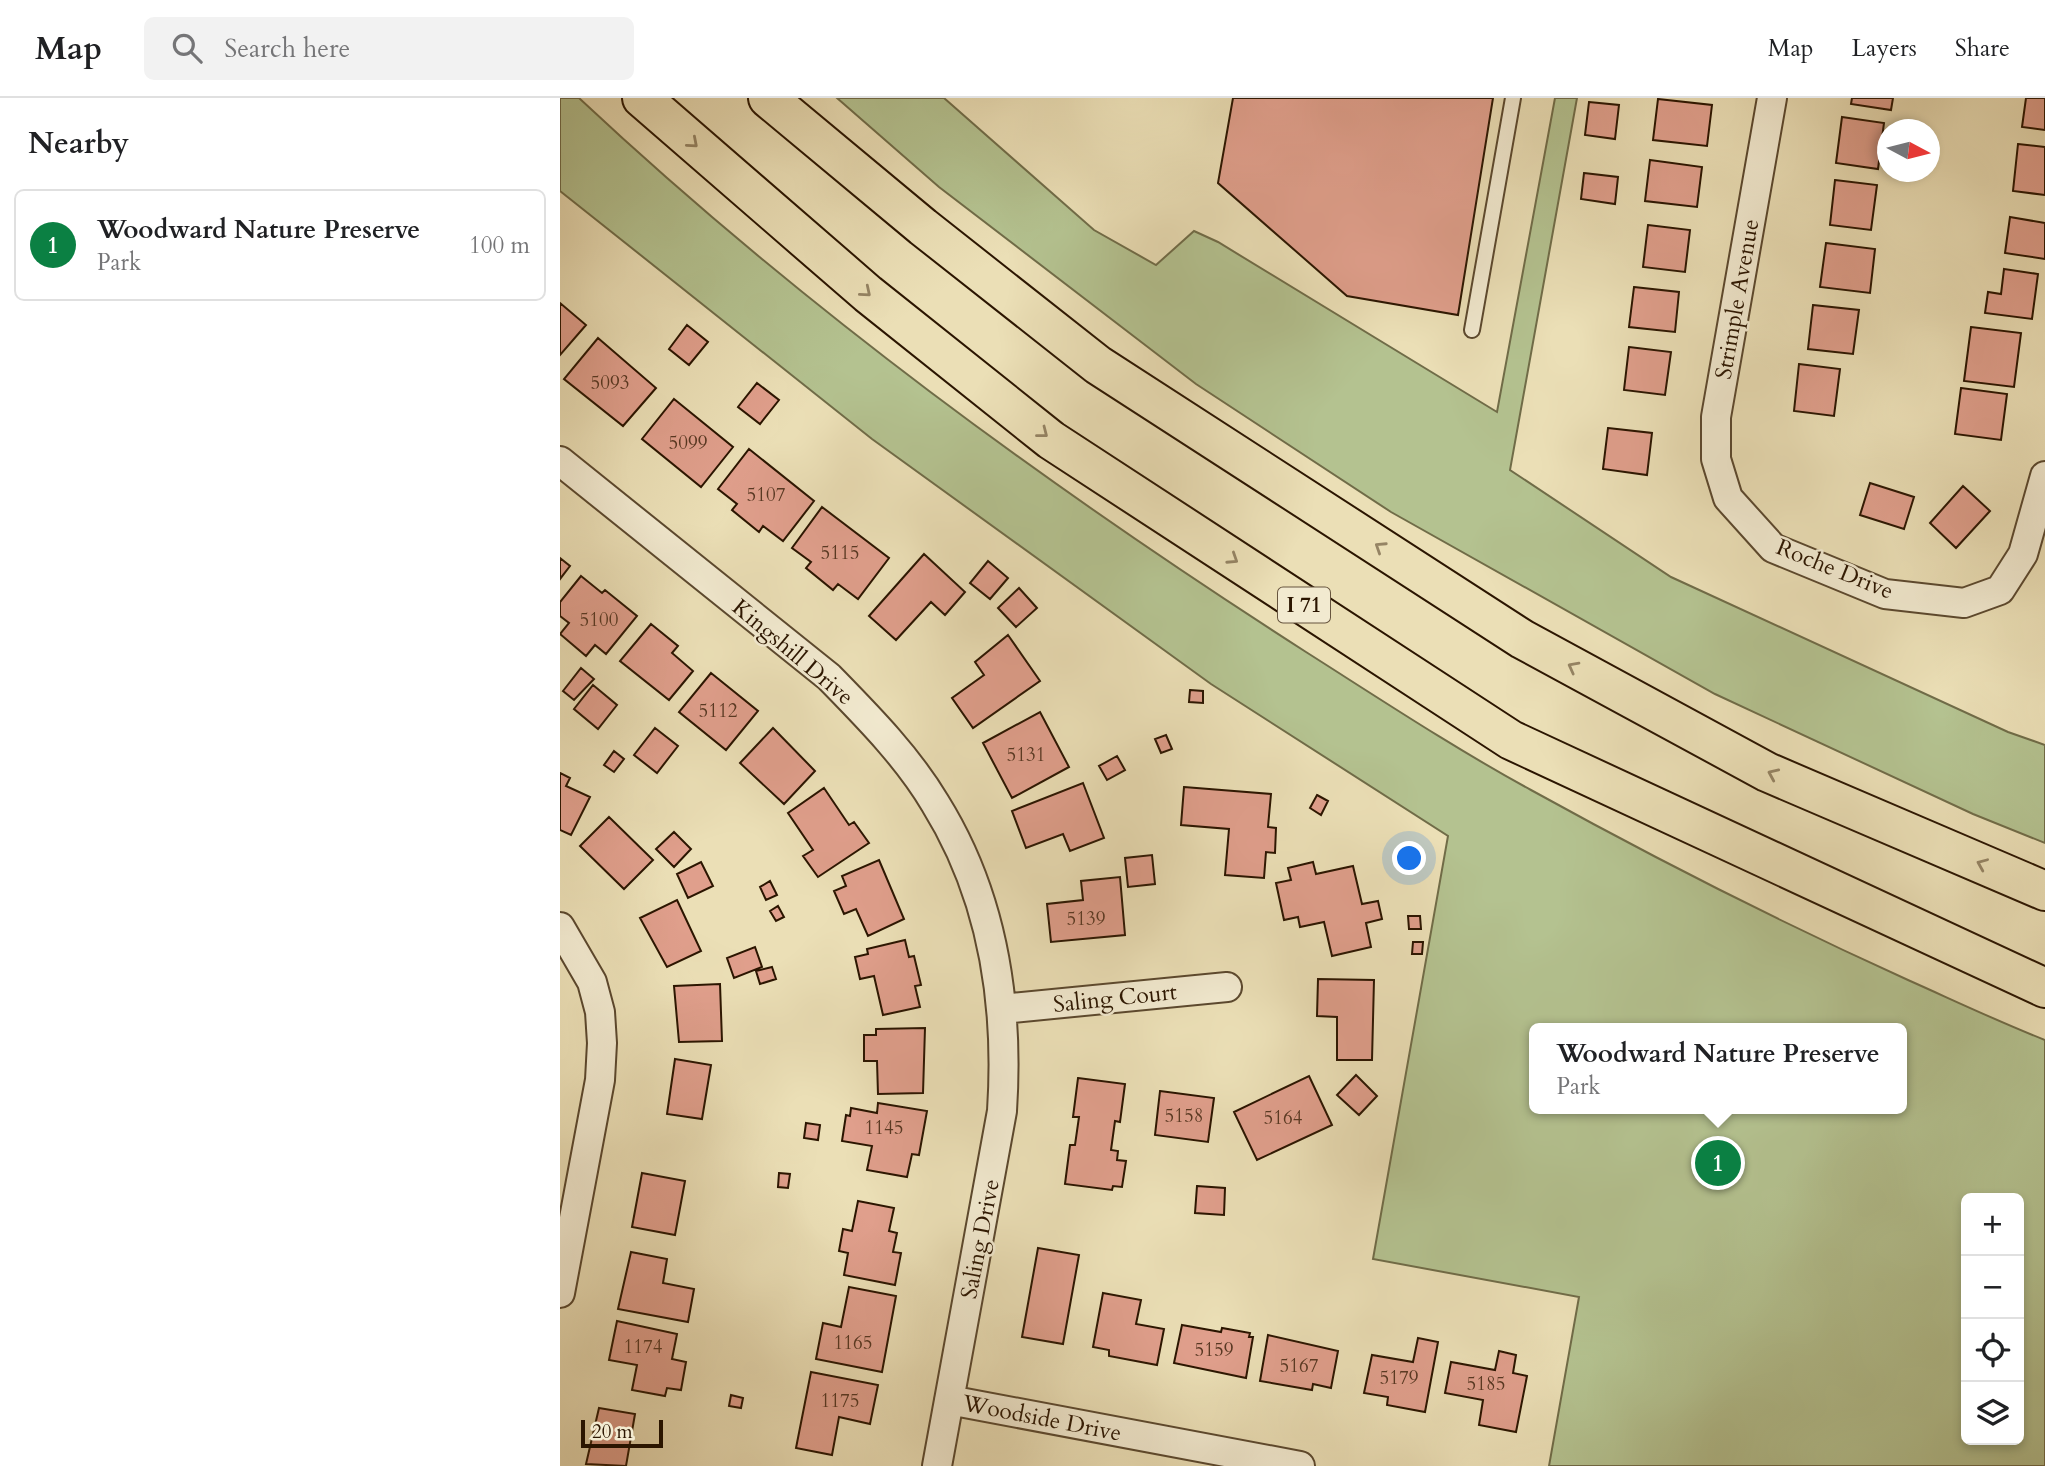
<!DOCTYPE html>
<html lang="en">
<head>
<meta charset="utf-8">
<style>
	body { margin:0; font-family:Cardo,serif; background:#f2f2f2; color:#202124 }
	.controls { position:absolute; right:21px; bottom:21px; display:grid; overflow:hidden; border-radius:10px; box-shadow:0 4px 10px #0003 }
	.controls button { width:63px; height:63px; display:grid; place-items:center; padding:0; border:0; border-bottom:2px solid #e0e0e0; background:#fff; color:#202124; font:35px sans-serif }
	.compass { position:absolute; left:1317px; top:21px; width:63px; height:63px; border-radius:50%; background:#fff; box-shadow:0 4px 10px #0003; rotate:97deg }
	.scale { position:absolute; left:21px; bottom:18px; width:82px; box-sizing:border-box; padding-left:7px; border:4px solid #2b1500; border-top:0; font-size:19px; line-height:24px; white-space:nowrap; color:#2b1500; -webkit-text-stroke:5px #f2ead0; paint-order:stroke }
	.you { position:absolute; left:850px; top:761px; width:24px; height:24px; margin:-18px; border:5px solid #fff; border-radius:50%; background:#1a73e8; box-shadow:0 0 0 10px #1a73e833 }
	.badge { display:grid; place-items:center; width:46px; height:46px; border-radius:50%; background:#0b8043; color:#fff; font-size:23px; font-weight:700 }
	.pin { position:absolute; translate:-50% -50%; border:4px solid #fff; box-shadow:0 2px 7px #0006 }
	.popup { position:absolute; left:969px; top:925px; width:378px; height:91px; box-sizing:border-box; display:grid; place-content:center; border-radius:10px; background:#fff; filter:drop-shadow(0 2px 5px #0005); font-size:23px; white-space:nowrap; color:#757577 }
	.popup b { font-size:26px; color:#202124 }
	.popup::after { content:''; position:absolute; left:50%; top:100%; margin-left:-14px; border:14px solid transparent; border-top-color:#fff }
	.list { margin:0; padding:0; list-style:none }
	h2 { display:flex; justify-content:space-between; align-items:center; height:91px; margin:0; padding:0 28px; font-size:30px }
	h2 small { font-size:23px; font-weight:400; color:#757577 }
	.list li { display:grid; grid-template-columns:46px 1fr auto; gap:21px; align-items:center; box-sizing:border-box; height:112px; margin:0 14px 14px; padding:0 14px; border:2px solid #e0e0e0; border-radius:10px }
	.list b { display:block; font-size:26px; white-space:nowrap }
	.list p { margin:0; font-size:23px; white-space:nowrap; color:#757577 }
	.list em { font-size:23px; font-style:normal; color:#757577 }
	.icon { flex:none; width:38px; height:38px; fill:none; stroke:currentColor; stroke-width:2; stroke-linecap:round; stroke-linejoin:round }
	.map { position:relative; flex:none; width:1485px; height:1368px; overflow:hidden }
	header { display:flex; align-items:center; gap:42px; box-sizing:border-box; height:98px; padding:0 35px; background:#fff; border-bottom:2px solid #e0e0e0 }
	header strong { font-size:33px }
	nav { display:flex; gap:38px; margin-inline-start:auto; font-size:24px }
	.search { width:490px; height:63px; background:#f2f2f2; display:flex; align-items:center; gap:18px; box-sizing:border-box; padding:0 24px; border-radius:10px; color:#757577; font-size:26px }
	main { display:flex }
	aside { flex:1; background:#fff }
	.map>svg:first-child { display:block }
</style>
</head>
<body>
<header>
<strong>Map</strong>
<div class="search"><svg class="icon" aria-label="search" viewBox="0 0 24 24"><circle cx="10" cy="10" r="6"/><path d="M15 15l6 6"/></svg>Search here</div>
<nav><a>Map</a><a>Layers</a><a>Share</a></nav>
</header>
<main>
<aside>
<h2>Nearby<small></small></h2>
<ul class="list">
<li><span class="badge">1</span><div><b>Woodward Nature Preserve</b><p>Park</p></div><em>100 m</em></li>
</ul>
</aside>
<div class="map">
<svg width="1485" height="1368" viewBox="0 0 1485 1368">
	<rect width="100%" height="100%" fill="#ebdfb6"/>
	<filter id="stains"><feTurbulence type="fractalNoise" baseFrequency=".00286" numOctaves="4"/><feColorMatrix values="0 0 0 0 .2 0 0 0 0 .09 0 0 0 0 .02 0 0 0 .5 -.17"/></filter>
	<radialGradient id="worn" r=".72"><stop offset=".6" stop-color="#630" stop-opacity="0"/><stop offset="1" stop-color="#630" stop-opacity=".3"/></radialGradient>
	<!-- green -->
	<path fill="#b4c290" stroke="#706c48" stroke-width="2" fill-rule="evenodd" d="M0,0H19C242,209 489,389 746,554C820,601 894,650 971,692C1094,760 1220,824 1348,882C1393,902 1439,924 1485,942V1368H989L1019,1199L813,1161L888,738L651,586L312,341L0,93ZM974,930H1342V1011H974ZM1406,1100H1459V1342H1406Z
		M277,0H384L534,132L596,167L634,133L658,144L937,314L995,0H1017L950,372L1111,479L1448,634L1485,647V745L1413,716L1155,596L831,414L636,286L379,89Z"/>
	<!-- building -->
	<path fill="#e09f8c" stroke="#2b1500" stroke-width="2" d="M673,0H933L898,217L787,198L658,85Z
		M1292,0H1333L1331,12L1291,6Z
		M1466,0H1485V32L1462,29Z
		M1098,1L1152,7L1147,48L1093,42Z
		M1029,4L1059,7L1055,41L1025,37Z
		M1282,19L1324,25L1318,71L1276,65Z
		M1458,46L1485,49V97L1453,93Z
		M1090,62L1142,69L1137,109L1085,103Z
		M1024,75L1058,79L1055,106L1021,101Z
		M1275,82L1317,87L1311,132L1270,127Z
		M1450,119L1485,125V161L1445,155Z
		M1088,127L1130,132L1125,174L1083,169Z
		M1266,145L1315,151L1310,195L1260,189Z
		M1444,171L1478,176L1472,221L1425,215L1428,194L1441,196Z
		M1074,189L1119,194L1115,234L1069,229Z
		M0,205L26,227L0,257Z
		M1253,207L1299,212L1293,256L1248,251Z
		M127,227L148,244L129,267L109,251Z
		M1411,229L1461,235L1454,289L1404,283Z
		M38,240L96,290L63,328L4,281Z
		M1069,249L1111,254L1105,297L1064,292Z
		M1239,266L1280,271L1274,318L1234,313Z
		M197,285L219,302L200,326L178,309Z
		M1401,290L1447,296L1441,342L1395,336Z
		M114,301L173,349L141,389L82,341Z
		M1048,330L1092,335L1087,377L1043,371Z
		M189,351L254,403L223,443L203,428L199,434L172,412L177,406L158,391Z
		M1310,385L1354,399L1344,431L1300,417Z
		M1403,388L1430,413L1396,450L1370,425Z
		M262,409L329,460L298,501L278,486L273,492L246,470L251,464L232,450Z
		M364,456L405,494L385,517L371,504L336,542L309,518Z
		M0,460L10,468L0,481Z
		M428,463L448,480L430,501L410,485Z
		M21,478L42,495L45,492L77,518L46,556L35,547L26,558L0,536L9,525L0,518V504Z
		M459,490L477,510L456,529L438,510Z
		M91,526L118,548L112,555L133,573L109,602L60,563Z
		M448,537L480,583L413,630L392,600L424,577L415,564Z
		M21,570L34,581L14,602L3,593Z
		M151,575L198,613L166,652L119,614Z
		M33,587L57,607L38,631L14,611Z
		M630,592L643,593V605L629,604Z
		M480,614L509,669L452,700L423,645Z
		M95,630L118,648L97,675L74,657Z
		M213,630L255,673L224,706L180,665Z
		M606,637L612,651L601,655L595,641Z
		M54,653L64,661L54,674L44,667Z
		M557,658L565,672L547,682L539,668Z
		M0,675L10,680L6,688L30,699L11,737L0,732Z
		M523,685L544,740L510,753L503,736L466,750L452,713Z
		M624,689L711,696L708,729L716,730L715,755L706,754L704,780L665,777L669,731L621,727Z
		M264,690L289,727L294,724L309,745L258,779L243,758L253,752L228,715Z
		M757,697L768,703L761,717L750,710Z
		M49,719L93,762L64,791L20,748Z
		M114,734L131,751L114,769L96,751Z
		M592,757L595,786L568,789L565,760Z
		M319,762L344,821L308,838L296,811L284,816L274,793L286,788L282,778Z
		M141,764L153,788L128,800L117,776Z
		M753,764L756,776L793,768L802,806L818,803L822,821L806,825L811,849L772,858L764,824L740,829L738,819L724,822L716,785L731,782L728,770Z
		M560,779L565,837L491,844L487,806L523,802L521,783Z
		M210,783L217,797L206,802L200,789Z
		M117,802L141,853L107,869L80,820Z
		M218,808L224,819L216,823L210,813Z
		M848,818H860L861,831H849Z
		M345,842L349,859L354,858L361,887L355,888L360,909L323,917L314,878L300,881L295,859L308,856L307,851Z
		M853,844H863L862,856H852Z
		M195,849L202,869L174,880L167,860Z
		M212,869L216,881L200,886L196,873Z
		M758,881L814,882L812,962H777V919L757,918Z
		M160,886L162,943L119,944L114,888Z
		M365,930L363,995L318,996L317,963H304V937H316V931Z
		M115,961L151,967L142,1021L107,1016Z
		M796,977L817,998L799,1017L777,997Z
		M749,978L772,1027L697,1062L674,1014Z
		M518,980L565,986L560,1024L555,1023L551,1052L558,1053L557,1062L566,1063L562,1089L553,1088L552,1092L505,1086L510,1047H515L519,1019H513Z
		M600,993L654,1000L648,1044L595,1037Z
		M318,1005L367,1013L359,1057L352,1056L347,1079L307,1072L312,1048L282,1043L286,1017L290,1018L291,1010L317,1015Z
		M246,1025L260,1027L258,1042L244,1040Z
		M82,1075L125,1083L115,1137L72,1129Z
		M219,1075L230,1076L228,1090L218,1089Z
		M637,1088L665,1090L664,1117L635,1115Z
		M298,1103L334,1110L329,1133L337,1135L333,1154L341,1155L335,1187L284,1177L288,1155L279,1153L283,1131L292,1133Z
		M478,1150L519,1157L503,1246L462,1239Z
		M71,1154L107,1161L103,1185L134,1191L128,1224L58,1211Z
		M289,1189L336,1198L322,1274L256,1261L263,1225L281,1229Z
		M543,1195L581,1202L576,1226L604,1231L597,1267L549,1258V1252L533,1249Z
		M57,1223L117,1236L112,1261L126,1264L121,1292L107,1290L105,1298L72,1292L77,1267L49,1262Z
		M622,1227L661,1234L662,1230L690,1235L689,1239H693L686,1280L614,1265Z
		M708,1237L778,1253L771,1290L753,1286L752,1292L700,1283Z
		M858,1240L878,1244L865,1314L827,1307L828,1299L804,1295L812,1257L853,1264Z
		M939,1253L956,1257L953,1275L967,1278L956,1334L919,1327L923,1302L885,1295L891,1264L935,1272Z
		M251,1274L318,1287L310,1326L279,1319L272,1357L236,1350Z
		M171,1297L183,1300L181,1310L169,1308Z
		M39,1310L75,1316L66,1368L26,1366Z"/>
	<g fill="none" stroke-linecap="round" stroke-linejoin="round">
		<defs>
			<path id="service" d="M912,232L953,0"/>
			<path id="minor" d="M1212,0L1156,319V361L1168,400L1213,450L1325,496L1404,505L1440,492L1463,456L1485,378
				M0,363L269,579C307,618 347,658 375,705C433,798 449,906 442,1013L377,1368
				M0,829L32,884L40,914L42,945L40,982L0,1195
				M442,911L667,889
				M389,1302L740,1368"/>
			<path id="motorway" d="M82,0L308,196L491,342L951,642L1485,890
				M208,0L363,129L538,267L962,541L1207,674L1485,793"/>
		</defs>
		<!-- service casing -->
		<use href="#service" stroke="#5b482e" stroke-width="18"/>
		<!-- minor casing -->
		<use href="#minor" stroke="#5b482e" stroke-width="32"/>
		<!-- motorway casing -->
		<use href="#motorway" stroke="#2b1500" stroke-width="42"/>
		<!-- service -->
		<use href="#service" stroke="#f2ead0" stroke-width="14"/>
		<!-- minor -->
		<use href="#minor" stroke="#f2ead0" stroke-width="28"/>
		<!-- motorway -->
		<use href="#motorway" stroke="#ebdfb6" stroke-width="38"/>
	</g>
	<!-- one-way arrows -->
	<defs><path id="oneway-chevron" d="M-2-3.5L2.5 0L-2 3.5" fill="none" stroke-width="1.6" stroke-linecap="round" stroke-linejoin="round" transform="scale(1.75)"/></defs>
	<g stroke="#958464">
		<use href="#oneway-chevron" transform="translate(133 45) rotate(41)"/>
		<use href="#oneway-chevron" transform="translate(306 194) rotate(40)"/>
		<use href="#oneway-chevron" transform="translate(483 335) rotate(38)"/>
		<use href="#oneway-chevron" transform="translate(820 449) rotate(-147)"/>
		<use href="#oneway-chevron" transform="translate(673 461) rotate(33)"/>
		<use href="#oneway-chevron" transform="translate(1013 569) rotate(-152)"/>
		<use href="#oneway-chevron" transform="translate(1213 676) rotate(-156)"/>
		<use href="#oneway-chevron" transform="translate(1422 766) rotate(-157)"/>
	</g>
	<g text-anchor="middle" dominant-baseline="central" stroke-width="5" stroke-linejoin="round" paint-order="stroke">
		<!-- number labels -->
		<g font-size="19" fill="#583823">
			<text x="50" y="285">5093</text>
			<text x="128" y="345">5099</text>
			<text x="206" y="397">5107</text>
			<text x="280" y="455">5115</text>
			<text x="39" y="522">5100</text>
			<text x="158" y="613">5112</text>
			<text x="466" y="657">5131</text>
			<text x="526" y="821">5139</text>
			<text x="624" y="1018">5158</text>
			<text x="723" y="1020">5164</text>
			<text x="324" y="1030">1145</text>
			<text x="293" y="1245">1165</text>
			<text x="83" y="1249">1174</text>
			<text x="654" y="1252">5159</text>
			<text x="739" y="1268">5167</text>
			<text x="839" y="1280">5179</text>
			<text x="926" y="1286">5185</text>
			<text x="280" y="1303">1175</text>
		</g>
		<!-- shield labels -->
		<rect fill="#f2ead0" stroke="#67553e" stroke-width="2" x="718" y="489.5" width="52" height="35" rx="5"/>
		<g font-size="21" font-weight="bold" fill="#2b1500">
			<text x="744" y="507">I 71</text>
		</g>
		<!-- street labels -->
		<g font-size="23" fill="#2b1500" stroke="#f2ead0">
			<text transform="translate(1177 201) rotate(-80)">Strimple Avenue</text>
			<text transform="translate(1275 471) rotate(22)">Roche Drive</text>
			<text transform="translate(233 554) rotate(40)">Kingshill Drive</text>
			<text transform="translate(555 900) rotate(-6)">Saling Court</text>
			<text transform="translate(420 1141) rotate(-79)">Saling Drive</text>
			<text transform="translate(482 1320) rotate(11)">Woodside Drive</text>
		</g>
	</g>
	<rect width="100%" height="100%" filter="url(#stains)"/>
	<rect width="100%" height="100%" fill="url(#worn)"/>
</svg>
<div class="controls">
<button>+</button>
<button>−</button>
<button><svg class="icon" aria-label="locate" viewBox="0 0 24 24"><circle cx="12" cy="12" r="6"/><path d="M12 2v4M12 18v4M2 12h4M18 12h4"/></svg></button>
<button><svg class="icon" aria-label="layers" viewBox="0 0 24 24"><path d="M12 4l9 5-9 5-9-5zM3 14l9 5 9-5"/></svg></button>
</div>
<svg class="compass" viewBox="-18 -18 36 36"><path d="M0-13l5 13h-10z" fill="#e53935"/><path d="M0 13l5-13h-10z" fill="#757577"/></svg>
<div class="scale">20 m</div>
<div class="you"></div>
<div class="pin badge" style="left:1158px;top:1065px">1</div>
<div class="popup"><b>Woodward Nature Preserve</b>Park</div>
</div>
</main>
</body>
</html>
